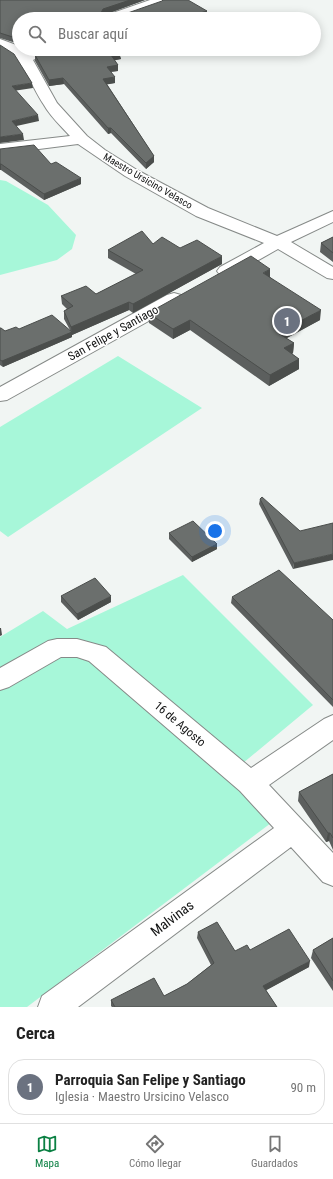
<!DOCTYPE html>
<html lang="es">
<head>
<meta charset="utf-8">
<style>
	body { margin:0; font-family:"Roboto Condensed",sans-serif; background:#f6f6f6; color:#222 }
	.you { position:absolute; left:215px; top:531px; width:14px; height:14px; margin:-10px; border:3px solid #fff; border-radius:50%; background:#1a73e8; box-shadow:0 0 0 6px #1a73e833 }
	.badge { display:grid; place-items:center; width:26px; height:26px; border-radius:50%; background:#0b8043; color:#fff; font-size:13px; font-weight:700 }
	.pin { position:absolute; translate:-50% -50%; border:2px solid #fff; box-shadow:0 1px 4px #0006 }
	.list { margin:0; padding:0; list-style:none }
	h2 { display:flex; justify-content:space-between; align-items:center; height:52px; margin:0; padding:0 16px; font-size:17px }
	h2 small { font-size:13px; font-weight:400; color:#767676 }
	.list li { display:grid; grid-template-columns:26px 1fr auto; gap:12px; align-items:center; box-sizing:border-box; height:56px; margin:0 8px 8px; padding:0 8px; border:1px solid #e0e0e0; border-radius:16px }
	.list b { display:block; font-size:15px; white-space:nowrap }
	.list p { margin:0; font-size:13px; white-space:nowrap; color:#767676 }
	.list em { font-size:13px; font-style:normal; color:#767676 }
	.icon { flex:none; width:22px; height:22px; fill:none; stroke:currentColor; stroke-width:2; stroke-linecap:round; stroke-linejoin:round }
	.map { position:relative; flex:none; width:333px; height:1007px; overflow:hidden }
	.search { position:absolute; background:#fff; box-shadow:0 2px 10px #0003; left:12px; right:12px; top:12px; height:44px; display:flex; align-items:center; gap:10px; box-sizing:border-box; padding:0 14px; border-radius:22px; color:#767676; font-size:15px }
	.sheet { height:116px; background:#fff }
	nav { display:flex; justify-content:space-around; align-items:center; box-sizing:border-box; height:56px; border-top:1px solid #e0e0e0; background:#fff; font-size:11px; color:#767676 }
	nav a { display:grid; justify-items:center; gap:2px }
	nav .on { color:#0b8043 }
	.map>svg:first-child { display:block }
</style>
</head>
<body>
<div class="map">
<svg width="333" height="1007" viewBox="0 0 333 1007">
	<rect width="100%" height="100%" fill="#f1f5f3"/>
	<!-- green -->
	<path fill="#a7f7d9" d="M0,180L6,181L48,205L76,235L72,249L57,260L0,275Z
		M118,356L202,408L8,537L0,531V427Z
		M183,575L313,705L231,773L271,823L27,1007H0V637L43,611L67,629Z"/>
	<g fill="none" stroke-linecap="round" stroke-linejoin="round">
		<defs>
			<path id="minor" d="M150,0H162L164,2L162,5L122,19H102L104,16Z
				M0,39L19,46V49L26,52L33,49H52L50,52L33,60L57,103L87,136L105,150L137,170L208,208L277,236L333,211V222L291,242L333,267V279L327,278L278,249L232,275L226,276L220,275L217,271L220,267L264,243L196,216L125,176L78,144L0,154V144L70,136C61,126 50,116 44,105C30,84 24,59 0,48Z
				M174,293L181,295L183,299L181,303L7,400L0,401V387L167,295Z
				M57,639H77L106,647L251,768L324,719L333,715V740L269,785L333,853V886L323,882L291,847L78,1007H38L42,996L274,828L240,791L89,661L77,657H61L9,687L0,690V668L48,641Z"/>
		</defs>
		<!-- minor casing -->
		<use href="#minor" stroke="#868a88" stroke-width="2"/>
		<!-- minor -->
		<use href="#minor" fill="#fff" fill-rule="evenodd"/>
	</g>
	<!-- wall -->
	<path fill="#5c5f5e" d="M0,0H145L103,15H122L207,11V17L19,19V44L0,38Z
		M35,55L120,56L121,59L114,60L118,65V71L111,72L115,83L107,84L154,156V162L146,169L111,133L108,134L64,84L49,86L35,61Z
		M0,149L51,164L81,184L44,200L1,170H0Z
		M333,237V262L320,252L321,243Z
		M153,244L180,248L222,264L133,313L129,310L72,335V337L3,367L0,365V328L5,331L19,329L70,330L64,319V311L67,309L62,304L61,296L96,294L136,274L108,258V250Z
		M270,277L320,320L286,338L294,343L293,353L292,354L299,359V369L269,386L190,330L173,339L149,323L148,313Z
		M260,499L300,531L293,569L259,504Z
		M169,533L217,544V549L192,562L169,539Z
		M61,596L111,602L78,620L61,602Z
		M232,597L333,620V707L231,603Z
		M333,774V850L329,841L326,842L298,801L299,792Z
		M198,932L235,951L250,950L309,967L266,990L277,1007H112L111,1006V1000L164,996L187,984L211,965L197,938Z
		M333,938V991L311,958L313,950Z"/>
	<!-- shaded-wall -->
	<path fill="#4b4e4c" d="M130,0H145L104,15L101,18V13L103,9Z
		M207,11V17L199,19H180Z
		M126,49H146L120,56L121,59L111,61V55L118,51Z
		M118,65V71L107,72V67Z
		M115,77V83L104,85L103,79Z
		M63,78L64,84L49,86V80Z
		M32,83L33,88L13,91L12,86Z
		M38,115L39,121L12,127V121Z
		M108,128H111V133L108,134Z
		M23,134L24,140L0,143V137Z
		M154,156V162L146,169V163Z
		M0,164H1V170H0Z
		M81,178V184L44,200V194Z
		M222,256V264L133,313V304Z
		M270,269V278L263,273Z
		M129,302V310L72,335L71,327Z
		M321,310L320,320L278,343V333Z
		M190,320V330L173,339V329Z
		M72,332V337L3,367L2,361Z
		M294,343L293,353L283,358L284,348Z
		M299,359V369L269,386L270,375Z
		M217,544V549L192,562V557Z
		M333,554V560L293,569L294,563Z
		M111,596V602L78,620L77,614Z
		M0,628H1L2,635L0,636Z
		M328,833H330L329,841L326,842Z
		M310,961L309,967L263,992V986Z"/>
	<!-- building -->
	<path fill="#6b6f6d" stroke="#4b4e4c" d="M0,0H130L103,9L101,13L102,15H122L162,1L163,0H188L207,11L180,19H19V39L0,33Z
		M0,45L14,54L32,83L12,86L38,115L12,121L23,134L0,137Z
		M48,49H126L118,51L120,54L111,55L118,65L107,67L115,77L103,79L154,156L146,163L111,128H108L63,78L49,80L35,55Z
		M34,145L51,164L56,162L81,178L44,194L1,164H0V149Z
		M142,231L153,244L162,237L180,248L197,240L222,256L133,304L129,302L71,327L64,311L73,306L61,296L86,286L96,294L143,270L108,250Z
		M333,237V253L321,243Z
		M251,256L270,269L263,273L321,310L278,333L294,343L284,348L299,359L270,375L190,320L173,329L148,313Z
		M52,315L72,332L2,361L0,360V328H1L5,331L16,327L19,329Z
		M262,497L300,531L333,523V554L294,563L260,499Z
		M193,521L217,544L192,557L169,533Z
		M279,570L333,620V700L232,597Z
		M95,578L111,596L77,614L61,596Z
		M333,774V838L330,833H328L299,792Z
		M217,922L235,951L247,945L250,950L289,929L310,961L263,986L277,1007H115L111,1000L154,978L164,996L187,984L214,963L198,932Z
		M333,938V981L313,950Z"/>
	<g text-anchor="middle" dominant-baseline="central" stroke-width="3" stroke-linejoin="round" paint-order="stroke">
		<!-- far-street labels -->
		<g font-size="10" fill="#111212" stroke="#fff">
			<text transform="translate(148 181) rotate(30)">Maestro Ursicino Velasco</text>
		</g>
		<!-- street labels -->
		<g font-size="12" fill="#111212" stroke="#fff">
			<text transform="translate(113 333) rotate(-29)">San Felipe y Santiago</text>
			<text transform="translate(180 724) rotate(40)">16 de Agosto</text>
		</g>
		<!-- near-street labels -->
		<g font-size="14" fill="#111212" stroke="#fff">
			<text transform="translate(172 918) rotate(-37)">Malvinas</text>
		</g>
	</g>
</svg>
<div class="you"></div>
<div class="pin badge" style="left:287px;top:321px;background:#6b7280">1</div>
<div class="search"><svg class="icon" aria-label="search" viewBox="0 0 24 24"><circle cx="10" cy="10" r="6"/><path d="M15 15l6 6"/></svg>Buscar aquí</div>
</div>
<section class="sheet">
<h2>Cerca<small></small></h2>
<ul class="list">
<li><span class="badge" style="background:#6b7280">1</span><div><b>Parroquia San Felipe y Santiago</b><p>Iglesia · Maestro Ursicino Velasco</p></div><em>90 m</em></li>
</ul>
</section>
<nav>
<a class="on"><svg class="icon" aria-label="map" viewBox="0 0 24 24"><path d="M3 6l6-2 6 2 6-2v14l-6 2-6-2-6 2zM9 4v14M15 6v14"/></svg>Mapa</a>
<a><svg class="icon" aria-label="directions" viewBox="0 0 24 24"><path d="M12 3l9 9-9 9-9-9zM9 14v-3h6M13 9l2 2-2 2"/></svg>Cómo llegar</a>
<a><svg class="icon" aria-label="saved" viewBox="0 0 24 24"><path d="M7 4h10v16l-5-4-5 4z"/></svg>Guardados</a>
</nav>
</body>
</html>
